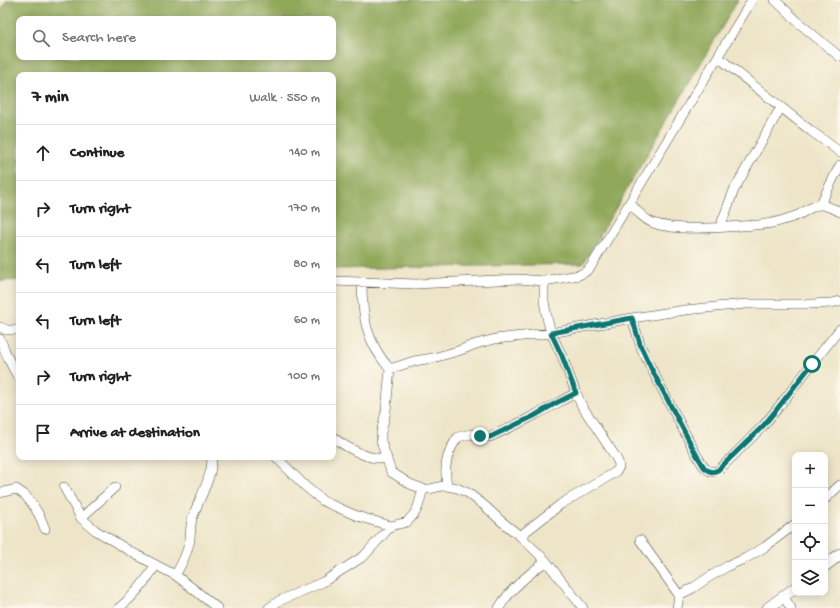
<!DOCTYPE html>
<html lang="en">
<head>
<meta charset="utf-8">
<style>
	body { margin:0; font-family:"Gochi Hand",sans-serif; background:#f6f6f6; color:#202124 }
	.controls { position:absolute; right:12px; bottom:12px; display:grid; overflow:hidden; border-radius:8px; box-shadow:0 2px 10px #0003 }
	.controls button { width:36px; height:36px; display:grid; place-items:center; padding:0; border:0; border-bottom:1px solid #e0e0e0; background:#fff; color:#202124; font:20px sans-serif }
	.stop { position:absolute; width:12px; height:12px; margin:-9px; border:3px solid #0f766e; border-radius:50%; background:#fff }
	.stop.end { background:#0f766e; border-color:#fff; box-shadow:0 1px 4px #0008 }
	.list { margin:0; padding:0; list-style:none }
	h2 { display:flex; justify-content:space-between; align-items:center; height:52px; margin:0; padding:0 16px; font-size:17px }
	h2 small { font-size:13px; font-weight:400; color:#757577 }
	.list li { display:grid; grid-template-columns:26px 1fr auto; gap:12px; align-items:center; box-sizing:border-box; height:56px; padding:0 16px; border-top:1px solid #e0e0e0 }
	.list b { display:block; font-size:15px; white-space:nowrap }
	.list em { font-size:13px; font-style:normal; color:#757577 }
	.icon { flex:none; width:22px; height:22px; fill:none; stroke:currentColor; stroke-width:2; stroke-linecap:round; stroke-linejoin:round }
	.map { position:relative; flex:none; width:840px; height:608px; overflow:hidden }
	.search { position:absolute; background:#fff; box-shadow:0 2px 10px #0003; left:16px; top:16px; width:320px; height:44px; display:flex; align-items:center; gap:10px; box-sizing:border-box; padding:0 14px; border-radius:8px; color:#757577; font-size:15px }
	.panel { position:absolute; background:#fff; box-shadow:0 2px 10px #0003; left:16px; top:72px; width:320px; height:388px; border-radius:8px }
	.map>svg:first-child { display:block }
</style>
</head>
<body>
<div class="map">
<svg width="840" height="608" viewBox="0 0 840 608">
	<rect width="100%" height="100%" fill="#fbf7ec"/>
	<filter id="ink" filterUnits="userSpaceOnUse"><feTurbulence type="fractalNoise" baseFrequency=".025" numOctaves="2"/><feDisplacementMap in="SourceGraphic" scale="8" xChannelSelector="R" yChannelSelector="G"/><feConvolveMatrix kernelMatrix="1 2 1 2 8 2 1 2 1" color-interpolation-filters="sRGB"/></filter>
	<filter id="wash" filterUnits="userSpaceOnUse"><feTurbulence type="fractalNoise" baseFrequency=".012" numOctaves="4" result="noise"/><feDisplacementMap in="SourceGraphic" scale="16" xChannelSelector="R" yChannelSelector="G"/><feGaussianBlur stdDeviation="0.9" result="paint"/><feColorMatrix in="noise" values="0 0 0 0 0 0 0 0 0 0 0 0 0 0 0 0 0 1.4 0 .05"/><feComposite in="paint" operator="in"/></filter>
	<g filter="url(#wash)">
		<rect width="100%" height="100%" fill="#eee5c8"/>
		<!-- forest -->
		<path fill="#90a85a" stroke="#5e6a42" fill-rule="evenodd" d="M7,0H738L583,264L333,269V75H19V280L0,281V13ZM19,19H333V57H19Z"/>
	</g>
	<g filter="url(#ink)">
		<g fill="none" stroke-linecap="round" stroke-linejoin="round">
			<defs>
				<path id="minor" d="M775,0L799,23L840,57
					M718,57L811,131L840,152
					M630,203C636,210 643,219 653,223C676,231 716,228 741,226C754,225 768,225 780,221C787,219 794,217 800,214C806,211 813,205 820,205C825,205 835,209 840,212
					M820,205L840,165
					M720,227L734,190L781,107
					M333,281L416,284L497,280L518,279L544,281L579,275L585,272L590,268L598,255L752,0
					M362,282C362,316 366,342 390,369L386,411L381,433V441L391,472L410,484L423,489H430L442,486H447L457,488L468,493L485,506L501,521L520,536L546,561L583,608
					M632,318L641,347L651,368L696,454C702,463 706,476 719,470L763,426L777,409L801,378L840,329
					M0,327L7,330H19
					M0,339C6,352 10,366 19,378
					M390,369L414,361L433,358L458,351L476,344L495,339L551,333L632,318L685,310L746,304H812L832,303L840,301
					M333,437C342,445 366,458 377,458C380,459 384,458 387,458
					M276,457L305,486L323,501L357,516L391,526L407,522L414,514L418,507L423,489
					M447,486C444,466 446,454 458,437L471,434L486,437H490C505,430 520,423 535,415C549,408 562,400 576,393
					M64,487L81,518L95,530L133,553L156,565
					M0,493L16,489C19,491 22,493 25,495C33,504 41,517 45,529
					M825,499L840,485
					M81,518L115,487
					M520,536L561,504L614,473C622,467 619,463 615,456L582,406L576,393L562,356L551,333L547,318L544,301V281
					M640,540L679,595
					M175,575L191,587L217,608
					M783,596L791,608
					M119,608C134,596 146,581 156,565L175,575C181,566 186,555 189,544C191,536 190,527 192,519C199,498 212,479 212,457
					M269,608L279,601L323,582L364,556L391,526
					M499,608C510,589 529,574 546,561
					M677,608L679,595L693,588L709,577L728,566L746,558L765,547L795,524"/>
				<path id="tertiary" d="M825,566L840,554
					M768,608L795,588"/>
			</defs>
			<!-- minor casing -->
			<use href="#minor" stroke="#484743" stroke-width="10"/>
			<!-- tertiary casing -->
			<use href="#tertiary" stroke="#484743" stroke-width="12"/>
			<!-- minor -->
			<use href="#minor" stroke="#fff" stroke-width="9"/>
			<!-- tertiary -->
			<use href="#tertiary" stroke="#fff" stroke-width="11"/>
		</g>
	</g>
	<g fill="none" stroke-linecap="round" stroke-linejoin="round" filter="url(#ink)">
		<!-- route -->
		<path stroke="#0f766e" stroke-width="5" d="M480,436L486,437H490L534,416L556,403L576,393L562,356L551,333L632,318L641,347L651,368L696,454L704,467C709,472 712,473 718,470L763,426L777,409L812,364"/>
	</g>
</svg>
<div class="controls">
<button>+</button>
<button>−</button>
<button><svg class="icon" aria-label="locate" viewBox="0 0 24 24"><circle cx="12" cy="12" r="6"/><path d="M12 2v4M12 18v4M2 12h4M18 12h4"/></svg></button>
<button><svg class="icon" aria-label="layers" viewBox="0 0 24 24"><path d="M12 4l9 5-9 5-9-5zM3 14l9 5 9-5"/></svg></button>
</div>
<div class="stop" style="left:812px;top:364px"></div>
<div class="stop end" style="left:480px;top:436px"></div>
<div class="search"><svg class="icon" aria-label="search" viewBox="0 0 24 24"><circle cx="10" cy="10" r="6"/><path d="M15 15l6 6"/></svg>Search here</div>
<section class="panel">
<h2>7 min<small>Walk · 550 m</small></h2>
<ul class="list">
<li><svg class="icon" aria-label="ahead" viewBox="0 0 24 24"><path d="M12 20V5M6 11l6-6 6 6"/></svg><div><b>Continue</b></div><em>140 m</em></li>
<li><svg class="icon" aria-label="right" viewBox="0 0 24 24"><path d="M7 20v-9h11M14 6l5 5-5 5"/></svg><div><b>Turn right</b></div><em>170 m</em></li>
<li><svg class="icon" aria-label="left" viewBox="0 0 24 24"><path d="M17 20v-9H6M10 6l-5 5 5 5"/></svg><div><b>Turn left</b></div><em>80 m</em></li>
<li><svg class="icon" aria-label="left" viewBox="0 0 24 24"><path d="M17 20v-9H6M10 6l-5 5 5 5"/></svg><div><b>Turn left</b></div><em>60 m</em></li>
<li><svg class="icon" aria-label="right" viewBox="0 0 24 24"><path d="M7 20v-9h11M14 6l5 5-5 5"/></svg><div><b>Turn right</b></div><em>100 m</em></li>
<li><svg class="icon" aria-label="arrive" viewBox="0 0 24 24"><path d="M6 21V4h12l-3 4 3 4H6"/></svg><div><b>Arrive at destination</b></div></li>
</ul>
</section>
</div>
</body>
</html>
